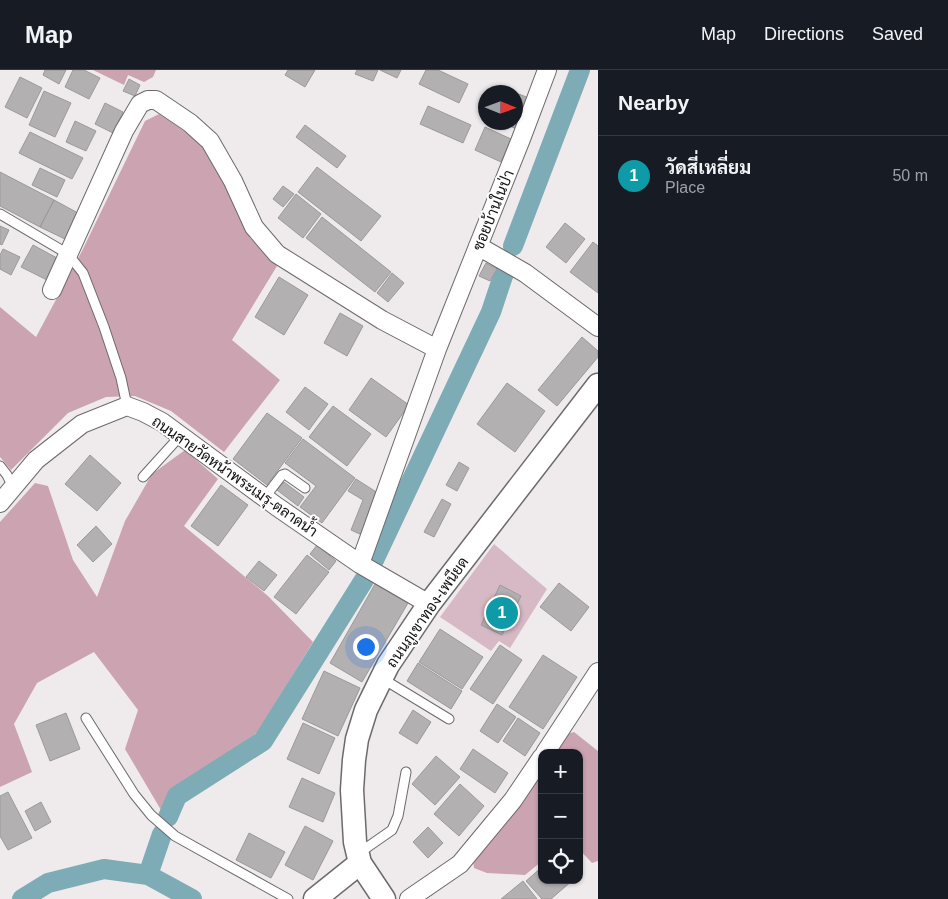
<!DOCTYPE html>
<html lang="en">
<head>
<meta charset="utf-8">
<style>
	body { margin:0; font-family:Arial,Sarabun,sans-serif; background:#242831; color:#f1f3f6 }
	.controls { position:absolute; right:15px; bottom:15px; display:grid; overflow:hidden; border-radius:10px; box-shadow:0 1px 4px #0004 }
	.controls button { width:45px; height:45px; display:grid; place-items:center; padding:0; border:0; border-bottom:1px solid #363941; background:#171b24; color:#f1f3f6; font:25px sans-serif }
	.compass { position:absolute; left:478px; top:15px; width:45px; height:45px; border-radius:50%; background:#171b24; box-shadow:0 1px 4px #0004; rotate:91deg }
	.you { position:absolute; left:365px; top:576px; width:18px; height:18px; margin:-12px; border:4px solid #fff; border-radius:50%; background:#1a73e8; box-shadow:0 0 0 8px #1a73e833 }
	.badge { display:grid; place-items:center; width:32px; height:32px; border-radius:50%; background:#d93025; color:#fff; font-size:16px; font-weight:700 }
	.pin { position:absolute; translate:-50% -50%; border:2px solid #fff; box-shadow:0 1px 5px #0006 }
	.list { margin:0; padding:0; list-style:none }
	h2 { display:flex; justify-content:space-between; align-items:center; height:65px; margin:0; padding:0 20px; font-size:21px }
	h2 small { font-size:16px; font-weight:400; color:#9ea1a6 }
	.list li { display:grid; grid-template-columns:32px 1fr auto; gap:15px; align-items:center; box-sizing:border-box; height:80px; padding:0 20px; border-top:1px solid #363941 }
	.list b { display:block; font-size:19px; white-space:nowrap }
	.list p { margin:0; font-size:16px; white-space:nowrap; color:#9ea1a6 }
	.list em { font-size:16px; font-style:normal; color:#9ea1a6 }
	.icon { flex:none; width:28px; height:28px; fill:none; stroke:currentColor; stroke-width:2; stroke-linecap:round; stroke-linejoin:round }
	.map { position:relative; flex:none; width:598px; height:829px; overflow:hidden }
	header { display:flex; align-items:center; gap:30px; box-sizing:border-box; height:70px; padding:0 25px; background:#171b24; border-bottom:1px solid #363941 }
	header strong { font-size:24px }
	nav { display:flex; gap:28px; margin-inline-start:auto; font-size:18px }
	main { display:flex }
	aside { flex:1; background:#171b24 }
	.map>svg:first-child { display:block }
</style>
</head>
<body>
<header>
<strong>Map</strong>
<nav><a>Map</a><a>Directions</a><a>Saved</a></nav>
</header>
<main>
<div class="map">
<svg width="598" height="829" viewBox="0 0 598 829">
	<rect width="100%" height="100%" fill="#efebec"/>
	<!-- green -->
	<path fill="#d6b9c4" d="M494,474L547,519L510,578L499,571L491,581L440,547Z"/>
	<!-- forest -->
	<path fill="#cba3b1" d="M93,0H156L153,7L144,12L128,5L124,15Z
		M159,44L200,72L229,117L250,168L277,196L232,270L280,310L224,382L171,341L135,326L106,327L68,343L11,400L0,387V237L36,267L82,181L145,51Z
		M185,380L218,409L184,456L268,526L313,572L258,662L174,720L161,740L125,679L138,640L94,582L37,613L14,654L32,702L0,717V452L35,413L48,416L73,490L97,527L125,451L152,404Z
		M574,662L598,681V791L592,793L579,779V683H554L567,664Z
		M542,702V791L525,805L487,803L474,798L473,790Z"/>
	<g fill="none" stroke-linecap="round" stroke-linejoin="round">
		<!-- canal -->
		<path stroke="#7dacb6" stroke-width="20" d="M513,176L580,0
			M374,490L491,242L504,203
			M168,747L177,726L263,671L364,510
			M148,805L162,764
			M22,829L48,813L104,799L148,805L192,829"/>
	</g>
	<!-- building -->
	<path fill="#b3b0b1" stroke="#9c999a" d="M45,0H66L59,14L43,5Z
		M73,0H84L100,8L89,29L65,17Z
		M288,0H315L305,17L285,5Z
		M357,0H378L373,11L355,4Z
		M380,0H401L397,8Z
		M426,0H438L468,14L459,33L419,14Z
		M20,7L42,18L27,48L5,37Z
		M129,9L140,15L135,26L123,21Z
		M44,21L71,33L55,67L29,55Z
		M516,23L529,28L517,59L499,52H516Z
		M105,33L123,42L113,63L95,54Z
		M428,36L471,55L463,73L420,54Z
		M75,51L96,61L86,81L66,72Z
		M305,55L346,86L337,98L296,67Z
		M485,57L511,69L501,92L475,80Z
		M30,62L83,88L72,109L19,83Z
		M317,97L381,146L361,171L298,122Z
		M40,98L65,110L57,127L32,115Z
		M0,102L54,130L40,157L0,136Z
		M283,116L294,124L283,137L273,129Z
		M296,124L321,144L303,168L278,148Z
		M54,130L78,143L65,169L40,157Z
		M322,147L391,202L375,222L306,168Z
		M565,153L585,169L566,193L546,177Z
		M0,156L9,160L2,175L0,174Z
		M593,172L598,176V223L570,202Z
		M33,175L57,188L47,210L21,197Z
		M3,179L20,187L11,205L0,199V185Z
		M486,193L497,199L490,211L479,206Z
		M392,203L404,213L388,232L377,223Z
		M279,207L308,225L284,265L255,247Z
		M340,243L363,256L347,286L324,273Z
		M582,267L598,281V287L557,336L538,320Z
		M371,308L409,335L386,367L349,340Z
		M507,313L545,341L515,382L477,354Z
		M305,317L328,334L309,360L286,342Z
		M333,336L371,364L347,396L309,367Z
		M267,343L302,368L267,415L233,389Z
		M303,369L355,408L322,453L300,437L316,416L285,393Z
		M90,385L121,413L97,441L65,414Z
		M459,392L469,398L457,421L446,415Z
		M356,409L381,425L364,466L351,460L363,430L348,421Z
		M284,412L304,427L298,436L277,420Z
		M221,415L248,435L218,476L191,456Z
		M442,429L451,434L434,467L424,462Z
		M96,456L112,474L93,492L77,475Z
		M317,475L336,491L329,500L310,484Z
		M307,485L329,502L296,544L274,527Z
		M259,491L277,505L264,521L246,507Z
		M559,513L589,537L571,561L540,537Z
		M375,514L408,533L362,612L330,593Z
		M500,515L521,526L502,565L481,555Z
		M440,559L483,587L462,619L419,592Z
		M500,575L522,590L493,634L470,619Z
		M543,585L577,607L543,659L509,637Z
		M418,593L462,621L451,639L407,611Z
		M324,601L360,618L338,666L302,649Z
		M497,634L516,647L498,673L480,661Z
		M413,640L431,652L417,674L399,663Z
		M66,643L80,679L50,691L36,655Z
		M518,648L540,663L525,686L503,671Z
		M303,653L335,668L319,704L287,689Z
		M473,679L508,703L495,723L460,699Z
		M436,686L460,707L435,735L412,714Z
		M302,708L335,723L323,752L289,737Z
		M460,714L484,736L459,766L434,744Z
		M8,722L32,768L8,780L0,766V726Z
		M41,732L51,752L35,761L25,741Z
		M305,756L333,771L313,810L285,795Z
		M428,757L443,773L428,788L413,772Z
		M249,763L285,782L271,808L236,790Z
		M542,797V810H573L551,829H542L526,811Z
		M523,811L537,829H501Z"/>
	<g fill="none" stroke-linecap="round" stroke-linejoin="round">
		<defs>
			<path id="service" d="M0,144L68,184L83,203L104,257L121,308L127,336
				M0,396L7,405L13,417
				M143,407L181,365
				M265,427L282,405L285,404L305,418
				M383,609L449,649
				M86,648L134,724L151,745L175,766L288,829
				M359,783L392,760L398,746L406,702"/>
			<path id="minor" d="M478,176L525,203L598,257
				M52,220L124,61L140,34L148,30H156L190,53L210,71L233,111L254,157L277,184L382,250L437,279
				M0,433L36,390L82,354L127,336L143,342L162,352L276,436L360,494L429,534
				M360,494L437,279L521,69L547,0
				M545,683L598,602
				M409,829L460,794L513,730L542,687"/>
			<path id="tertiary" d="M315,829L360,793
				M384,829L360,793L355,772L352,720L354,690L357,669L366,640L388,595L429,534L598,315"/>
		</defs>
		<!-- service casing -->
		<use href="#service" stroke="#6d6a6b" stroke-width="11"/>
		<!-- minor casing -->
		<use href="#minor" stroke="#6d6a6b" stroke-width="20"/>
		<!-- tertiary casing -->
		<use href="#tertiary" stroke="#6d6a6b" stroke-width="25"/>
		<!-- service -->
		<use href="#service" stroke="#fff" stroke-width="9"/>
		<!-- minor -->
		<use href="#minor" stroke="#fff" stroke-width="18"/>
		<!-- tertiary -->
		<use href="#tertiary" stroke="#fff" stroke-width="22"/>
	</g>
	<g text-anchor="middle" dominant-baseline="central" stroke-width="4" stroke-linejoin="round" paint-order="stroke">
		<!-- street labels -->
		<g font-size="15" fill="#131212" stroke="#fff">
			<text transform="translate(493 140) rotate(-68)">ซอยบ้านในป่า</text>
			<text transform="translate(235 406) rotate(35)">ถนนสายวัดหน้าพระเมรุ-ตลาดน้ำ</text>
			<text transform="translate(427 542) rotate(-55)">ถนนภูเขาทอง-เพนียด</text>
		</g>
	</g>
</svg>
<div class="controls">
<button>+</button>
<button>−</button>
<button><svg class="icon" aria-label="locate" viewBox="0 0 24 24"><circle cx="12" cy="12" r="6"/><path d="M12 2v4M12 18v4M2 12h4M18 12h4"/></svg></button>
</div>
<svg class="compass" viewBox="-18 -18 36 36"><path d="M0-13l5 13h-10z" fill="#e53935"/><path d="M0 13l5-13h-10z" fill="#9ea1a6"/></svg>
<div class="you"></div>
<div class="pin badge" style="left:502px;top:543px;background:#0f9aa8">1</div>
</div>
<aside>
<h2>Nearby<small></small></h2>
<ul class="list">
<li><span class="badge" style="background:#0f9aa8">1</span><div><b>วัดสี่เหลี่ยม</b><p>Place</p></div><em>50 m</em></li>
</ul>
</aside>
</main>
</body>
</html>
